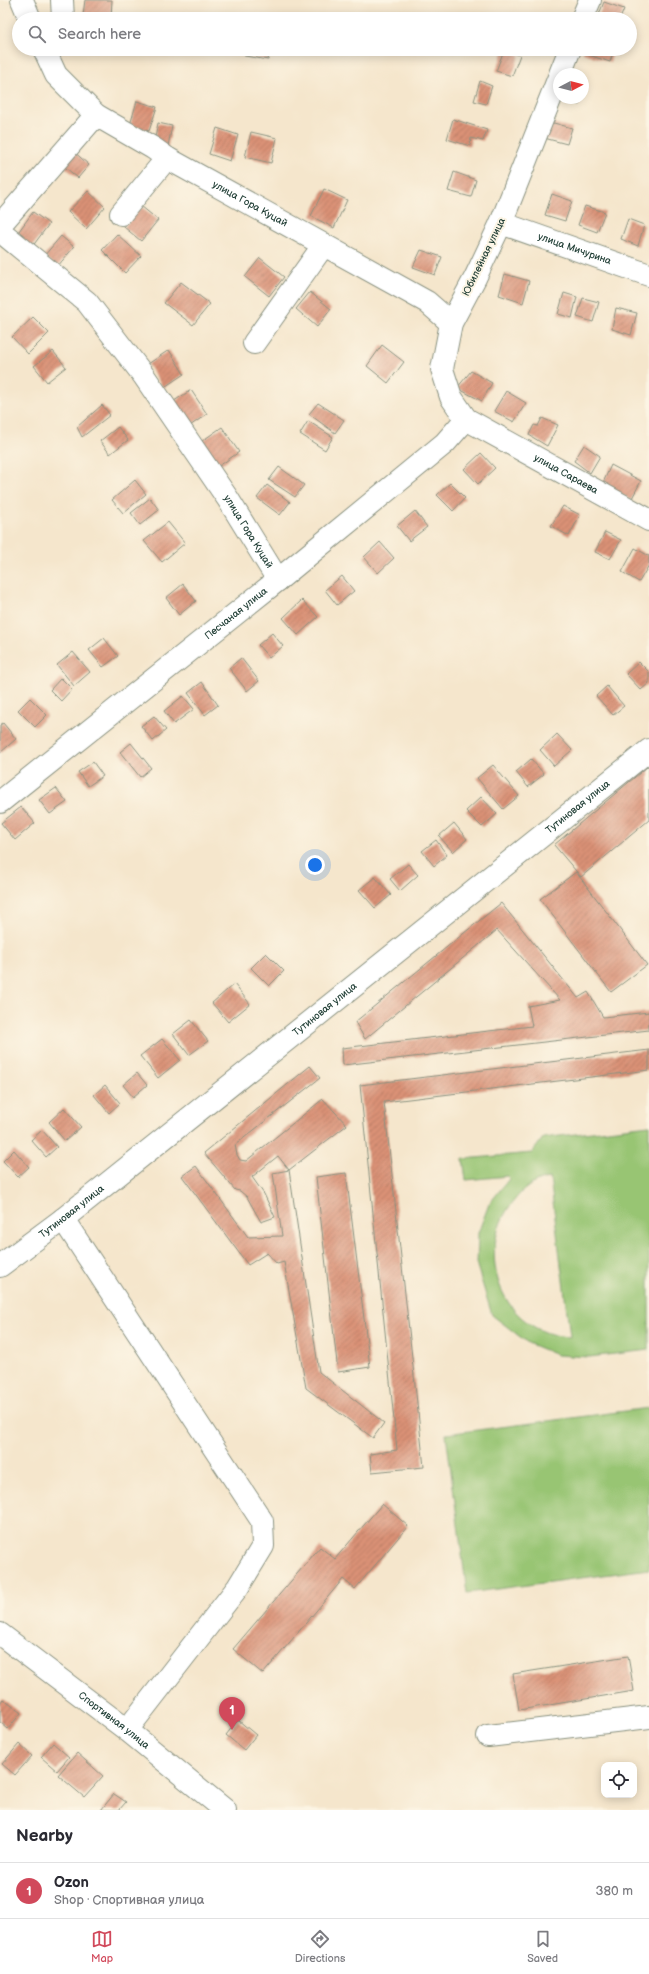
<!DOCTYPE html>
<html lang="en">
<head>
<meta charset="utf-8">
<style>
	body { margin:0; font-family:"Balsamiq Sans",sans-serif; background:#f2f2f3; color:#2b2b33 }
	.controls { position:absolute; right:12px; bottom:12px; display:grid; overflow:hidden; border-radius:8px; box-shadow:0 2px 10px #0003 }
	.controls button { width:36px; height:36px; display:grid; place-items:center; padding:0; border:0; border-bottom:1px solid #e1e1e2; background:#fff; color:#2b2b33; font:20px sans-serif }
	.compass { position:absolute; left:553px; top:68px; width:36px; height:36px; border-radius:50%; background:#fff; box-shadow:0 2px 10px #0003; rotate:83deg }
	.you { position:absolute; left:315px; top:865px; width:14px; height:14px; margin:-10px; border:3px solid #fff; border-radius:50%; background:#1a73e8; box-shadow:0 0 0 6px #1a73e833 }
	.badge { display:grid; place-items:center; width:26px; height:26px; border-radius:50%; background:#d1495b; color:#fff; font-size:13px; font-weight:700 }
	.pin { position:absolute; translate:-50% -33px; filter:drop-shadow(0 1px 2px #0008) }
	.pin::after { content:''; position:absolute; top:21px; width:14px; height:12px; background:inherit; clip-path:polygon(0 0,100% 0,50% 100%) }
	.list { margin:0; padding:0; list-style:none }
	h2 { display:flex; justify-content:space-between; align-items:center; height:52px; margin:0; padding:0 16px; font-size:17px }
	h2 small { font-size:13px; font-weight:400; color:#7c7c81 }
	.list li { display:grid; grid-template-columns:26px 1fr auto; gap:12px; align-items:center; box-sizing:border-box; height:56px; padding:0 16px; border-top:1px solid #e1e1e2 }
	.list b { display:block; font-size:15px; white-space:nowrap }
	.list p { margin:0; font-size:13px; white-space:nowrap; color:#7c7c81 }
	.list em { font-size:13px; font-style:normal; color:#7c7c81 }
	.icon { flex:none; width:22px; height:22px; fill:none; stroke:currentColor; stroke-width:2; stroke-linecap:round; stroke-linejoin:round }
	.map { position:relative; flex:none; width:649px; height:1810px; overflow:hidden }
	.search { position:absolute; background:#fff; box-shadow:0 2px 10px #0003; left:12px; right:12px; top:12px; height:44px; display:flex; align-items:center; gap:10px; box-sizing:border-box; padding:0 14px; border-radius:22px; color:#7c7c81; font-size:15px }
	.sheet { height:108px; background:#fff }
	nav { display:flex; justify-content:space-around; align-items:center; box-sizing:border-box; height:56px; border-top:1px solid #e1e1e2; background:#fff; font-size:11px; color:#7c7c81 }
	nav a { display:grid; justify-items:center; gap:2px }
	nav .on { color:#d1495b }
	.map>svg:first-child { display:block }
</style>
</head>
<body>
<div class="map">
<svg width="649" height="1810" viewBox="0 0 649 1810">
	<defs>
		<pattern id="building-hatch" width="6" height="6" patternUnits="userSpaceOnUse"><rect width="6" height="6" fill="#da9176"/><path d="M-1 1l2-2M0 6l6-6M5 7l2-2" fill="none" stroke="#b07862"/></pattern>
	</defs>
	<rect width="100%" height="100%" fill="#fcf5e5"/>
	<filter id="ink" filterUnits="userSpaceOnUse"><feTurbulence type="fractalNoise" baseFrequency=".025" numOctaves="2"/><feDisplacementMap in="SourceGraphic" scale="8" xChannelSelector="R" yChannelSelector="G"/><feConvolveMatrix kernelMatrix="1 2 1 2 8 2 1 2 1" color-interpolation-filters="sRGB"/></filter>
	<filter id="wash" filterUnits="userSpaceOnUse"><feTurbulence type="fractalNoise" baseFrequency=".012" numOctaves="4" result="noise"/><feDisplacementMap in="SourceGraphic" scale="16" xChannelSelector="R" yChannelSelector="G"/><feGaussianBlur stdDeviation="0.9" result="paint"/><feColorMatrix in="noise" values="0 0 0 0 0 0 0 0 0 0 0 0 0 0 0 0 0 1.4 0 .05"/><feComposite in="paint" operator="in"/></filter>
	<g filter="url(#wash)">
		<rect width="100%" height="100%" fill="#f5e6cc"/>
		<!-- green -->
		<path fill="#98c573" stroke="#5c8154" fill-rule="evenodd" d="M649,1125V1350L589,1357L557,1355L528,1343L492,1315L477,1266L478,1233L489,1204L509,1179L508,1176L466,1180L463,1159L532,1153L543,1138ZM550,1178L570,1336V1337C502,1334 472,1253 513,1202C522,1190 535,1179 550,1178Z
			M649,1408V1569L467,1593L446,1434Z"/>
		<g id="blocks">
			<!-- building -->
			<path fill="url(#building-hatch)" d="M85,0H112L111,18L83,15Z
				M604,2L624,9L620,19H597Z
				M246,49H270L268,60L245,56Z
				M584,49H614L610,62L583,53Z
				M504,50L520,55L512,76L496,71Z
				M480,81L492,86L486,104L474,101Z
				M561,98H581L579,105Z
				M137,101L157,107L149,131L130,125Z
				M453,119L487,130L483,141L471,138L470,146L447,139Z
				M550,122L572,128L567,144L544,138Z
				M158,123L172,126L167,151L153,148Z
				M217,128L238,135L230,161L209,154Z
				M251,132L277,138L271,163L245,157Z
				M72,150L89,165L78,178L60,163Z
				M454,172L476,180L471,197L448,191Z
				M324,189L347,200L334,228L311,216Z
				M88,191L105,207L86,229L68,212Z
				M552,194L572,201L565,221L545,215Z
				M141,206L158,220L141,241L124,227Z
				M585,206L605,212L597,232L578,225Z
				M33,212L49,224L32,247L16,235Z
				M628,219L644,225L638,246L621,239Z
				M117,234L141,256L125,273L102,250Z
				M61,236L74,247L57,267L44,256Z
				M421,250L442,257L435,275L413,267Z
				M260,258L284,277L269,296L245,277Z
				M505,274L529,281L523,303L499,295Z
				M181,282L210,304L193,325L164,303Z
				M310,292L331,309L317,327L296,309Z
				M564,293L577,297L572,318L558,314Z
				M583,298L599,302L593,322L577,317Z
				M616,308L637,313L631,335L612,329Z
				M33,317L49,333L28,354L12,337Z
				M382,345L404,362L388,383L367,366Z
				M169,350L184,374L163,388L148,364Z
				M53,351L66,367L47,382L34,366Z
				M471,371L492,383L482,401L457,388Z
				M191,390L207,414L187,428L171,403Z
				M506,391L526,403L514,422L494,411Z
				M318,403L344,420L335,433L309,414Z
				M102,405L110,415L82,437L77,427Z
				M542,418L558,425L547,446L529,435L534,425L538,426Z
				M308,421L333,437L325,450L300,434Z
				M118,427L128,440L110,454L100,441Z
				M222,427L239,452L219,466L202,441Z
				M584,445L600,456L590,473L574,461Z
				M481,453L495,468L478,484L464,469Z
				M611,465L641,481L631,500L602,485Z
				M279,467L304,485L295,497L269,480Z
				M135,480L146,494L123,513L112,500Z
				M450,483L465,498L453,511L437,495Z
				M267,485L290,502L280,515L257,498Z
				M150,498L159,510L140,525L131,513Z
				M563,506L580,515L569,536L551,526Z
				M415,511L427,527L409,541L397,526Z
				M168,522L185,543L162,562L144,541Z
				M605,532L621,540L610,559L595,552Z
				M380,542L394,558L378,573L364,557Z
				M635,548L649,556V565L639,582L622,572Z
				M342,576L354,591L337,605L325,590Z
				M183,584L196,601L179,615L166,598Z
				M302,600L318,617L298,635L283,618Z
				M272,633L283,646L269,658L258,645Z
				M104,638L118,656L103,667L89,650Z
				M73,652L90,672L74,686L57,665Z
				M241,658L259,681L247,691L229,668Z
				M639,662L649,672V683L641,690L626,674Z
				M61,678L72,689L61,701L50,690Z
				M202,682L218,705L205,715L188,693Z
				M607,686L624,706L613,715L596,696Z
				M183,696L194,709L174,724L164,711Z
				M30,698L47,715L35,727L18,710Z
				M154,716L166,730L153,741L141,726Z
				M3,723L16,739L0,753V725Z
				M557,734L572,750L554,766L540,750Z
				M131,743L151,768L140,777L120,752Z
				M531,759L544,774L528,787L516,772Z
				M93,762L103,776L88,786L78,772Z
				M493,765L519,796L503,809L477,778Z
				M647,767L649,769V820L581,877L554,845Z
				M56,788L67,802L50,814L39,800Z
				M481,797L497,814L482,827L466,811Z
				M21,807L35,823L15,840L1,823Z
				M454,823L467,839L453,852L439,836Z
				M436,840L447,855L434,866L422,851Z
				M408,864L418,875L400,891L390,879Z
				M576,872L647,965L611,992L540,899Z
				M375,877L391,895L375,908L359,890Z
				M501,903L578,998L588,992L603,1017L649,1012V1030L343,1065L342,1048L532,1026L528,1006L560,1000L497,930L365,1039L355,1022Z
				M266,953L284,971L269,986L251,968Z
				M234,984L250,1004L228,1022L212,1003Z
				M191,1020L208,1041L189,1055L173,1034Z
				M162,1039L180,1060L158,1078L140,1056Z
				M649,1050V1070L384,1102L424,1467L372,1472L370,1454L397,1450L360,1085Z
				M310,1066L320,1078L235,1145L237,1155L240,1160L246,1161L323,1099L347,1125L289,1170L319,1372L384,1423L373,1438L306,1388L284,1262L277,1264L267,1253L248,1265L182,1176L196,1166L248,1237L282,1236L273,1173L289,1170L278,1156L252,1177L264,1194L275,1217L261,1222L247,1197L240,1191L235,1190L204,1153Z
				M137,1073L147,1085L133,1097L123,1085Z
				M105,1085L120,1103L109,1113L94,1095Z
				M64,1108L81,1127L65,1141L49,1122Z
				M42,1130L57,1147L46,1157L31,1140Z
				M14,1150L29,1167L18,1177L3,1161Z
				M346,1173L370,1367L338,1372L316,1177Z
				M382,1504L408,1526L355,1589L343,1579L263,1674L233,1649L320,1547L335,1559Z
				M628,1656L634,1691L519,1710L513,1674Z
				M3,1699L21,1713L8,1729L0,1722V1703Z
				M238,1720L256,1735L244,1750L226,1735Z
				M53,1743L69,1757L57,1771L41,1757Z
				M19,1744L32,1756L15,1775L2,1764Z
				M77,1753L103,1776L84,1797L58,1775Z
				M114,1794L126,1802L119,1810H101Z"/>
		</g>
	</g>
	<g filter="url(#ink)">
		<use href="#blocks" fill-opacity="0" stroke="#8a9280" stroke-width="1"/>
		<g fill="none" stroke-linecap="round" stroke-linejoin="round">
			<defs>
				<g id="minor">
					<path d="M22,0L30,19"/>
					<path d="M62,0L63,19"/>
					<path d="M582,19L590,0"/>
					<path id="s1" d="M44,49L56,75L96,115L153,148L167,158L427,302L451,323"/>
					<path d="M560,74L570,49"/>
					<path id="s2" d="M559,77L501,223L475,278L451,323L442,369L451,397L466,419L649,520"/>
					<path d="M121,214L167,158"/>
					<path id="s3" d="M501,223L649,275"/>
					<path d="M0,225L96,115"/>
					<path id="s4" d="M0,231L87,302L144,376L228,499L278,580"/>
					<path d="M254,343L323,246"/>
					<path id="s5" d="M0,802L278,580L445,443L466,419"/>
					<path d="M63,1219L262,1521L263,1546L238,1587L127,1730"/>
					<path id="s6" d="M0,1266L63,1219L649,750"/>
					<path id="s7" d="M0,1634L127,1730L225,1810"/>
					<path d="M488,1736L649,1717"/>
				</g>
			</defs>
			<!-- minor casing -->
			<use href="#minor" stroke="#8a9280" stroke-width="24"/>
			<!-- minor -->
			<use href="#minor" stroke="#fff" stroke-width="22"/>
		</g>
	</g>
	<g text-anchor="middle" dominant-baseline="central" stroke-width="4" stroke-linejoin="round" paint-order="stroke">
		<!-- street labels -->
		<g font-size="10" fill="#1f3d34" stroke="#fcf5e5">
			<text stroke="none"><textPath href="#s1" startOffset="263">улица Гора Куцай</textPath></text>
			<text stroke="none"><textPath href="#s3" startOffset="78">улица Мичурина</textPath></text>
			<text transform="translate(484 257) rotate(-64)">Юбилейная улица</text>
			<text stroke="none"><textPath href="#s2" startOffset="486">улица Сараева</textPath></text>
			<text stroke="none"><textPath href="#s4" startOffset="393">улица Гора Куцай</textPath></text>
			<text stroke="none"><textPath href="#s5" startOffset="302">Песчаная улица</textPath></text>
			<text stroke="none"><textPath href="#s6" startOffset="738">Тутиновая улица</textPath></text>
			<text stroke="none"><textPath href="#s6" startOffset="414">Тутиновая улица</textPath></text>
			<text stroke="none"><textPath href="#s6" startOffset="90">Тутиновая улица</textPath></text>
			<text stroke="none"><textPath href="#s7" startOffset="143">Спортивная улица</textPath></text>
		</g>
	</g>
</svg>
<div class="controls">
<button><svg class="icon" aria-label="locate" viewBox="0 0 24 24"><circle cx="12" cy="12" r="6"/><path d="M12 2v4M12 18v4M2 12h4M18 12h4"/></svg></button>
</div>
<svg class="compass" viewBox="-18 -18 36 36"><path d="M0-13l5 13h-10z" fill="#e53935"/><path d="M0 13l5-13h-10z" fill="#7c7c81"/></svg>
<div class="you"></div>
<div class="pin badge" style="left:232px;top:1730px">1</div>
<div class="search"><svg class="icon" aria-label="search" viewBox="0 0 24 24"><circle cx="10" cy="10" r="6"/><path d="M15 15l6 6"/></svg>Search here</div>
</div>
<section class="sheet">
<h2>Nearby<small></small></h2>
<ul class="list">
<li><span class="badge">1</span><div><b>Ozon</b><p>Shop · Спортивная улица</p></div><em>380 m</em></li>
</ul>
</section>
<nav>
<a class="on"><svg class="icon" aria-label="map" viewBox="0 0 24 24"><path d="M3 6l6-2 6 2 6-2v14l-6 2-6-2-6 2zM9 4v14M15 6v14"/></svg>Map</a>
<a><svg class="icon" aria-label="directions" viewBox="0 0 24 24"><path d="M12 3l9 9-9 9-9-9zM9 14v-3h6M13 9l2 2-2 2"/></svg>Directions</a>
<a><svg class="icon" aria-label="saved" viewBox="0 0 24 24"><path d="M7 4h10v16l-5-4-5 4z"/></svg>Saved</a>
</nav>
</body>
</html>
